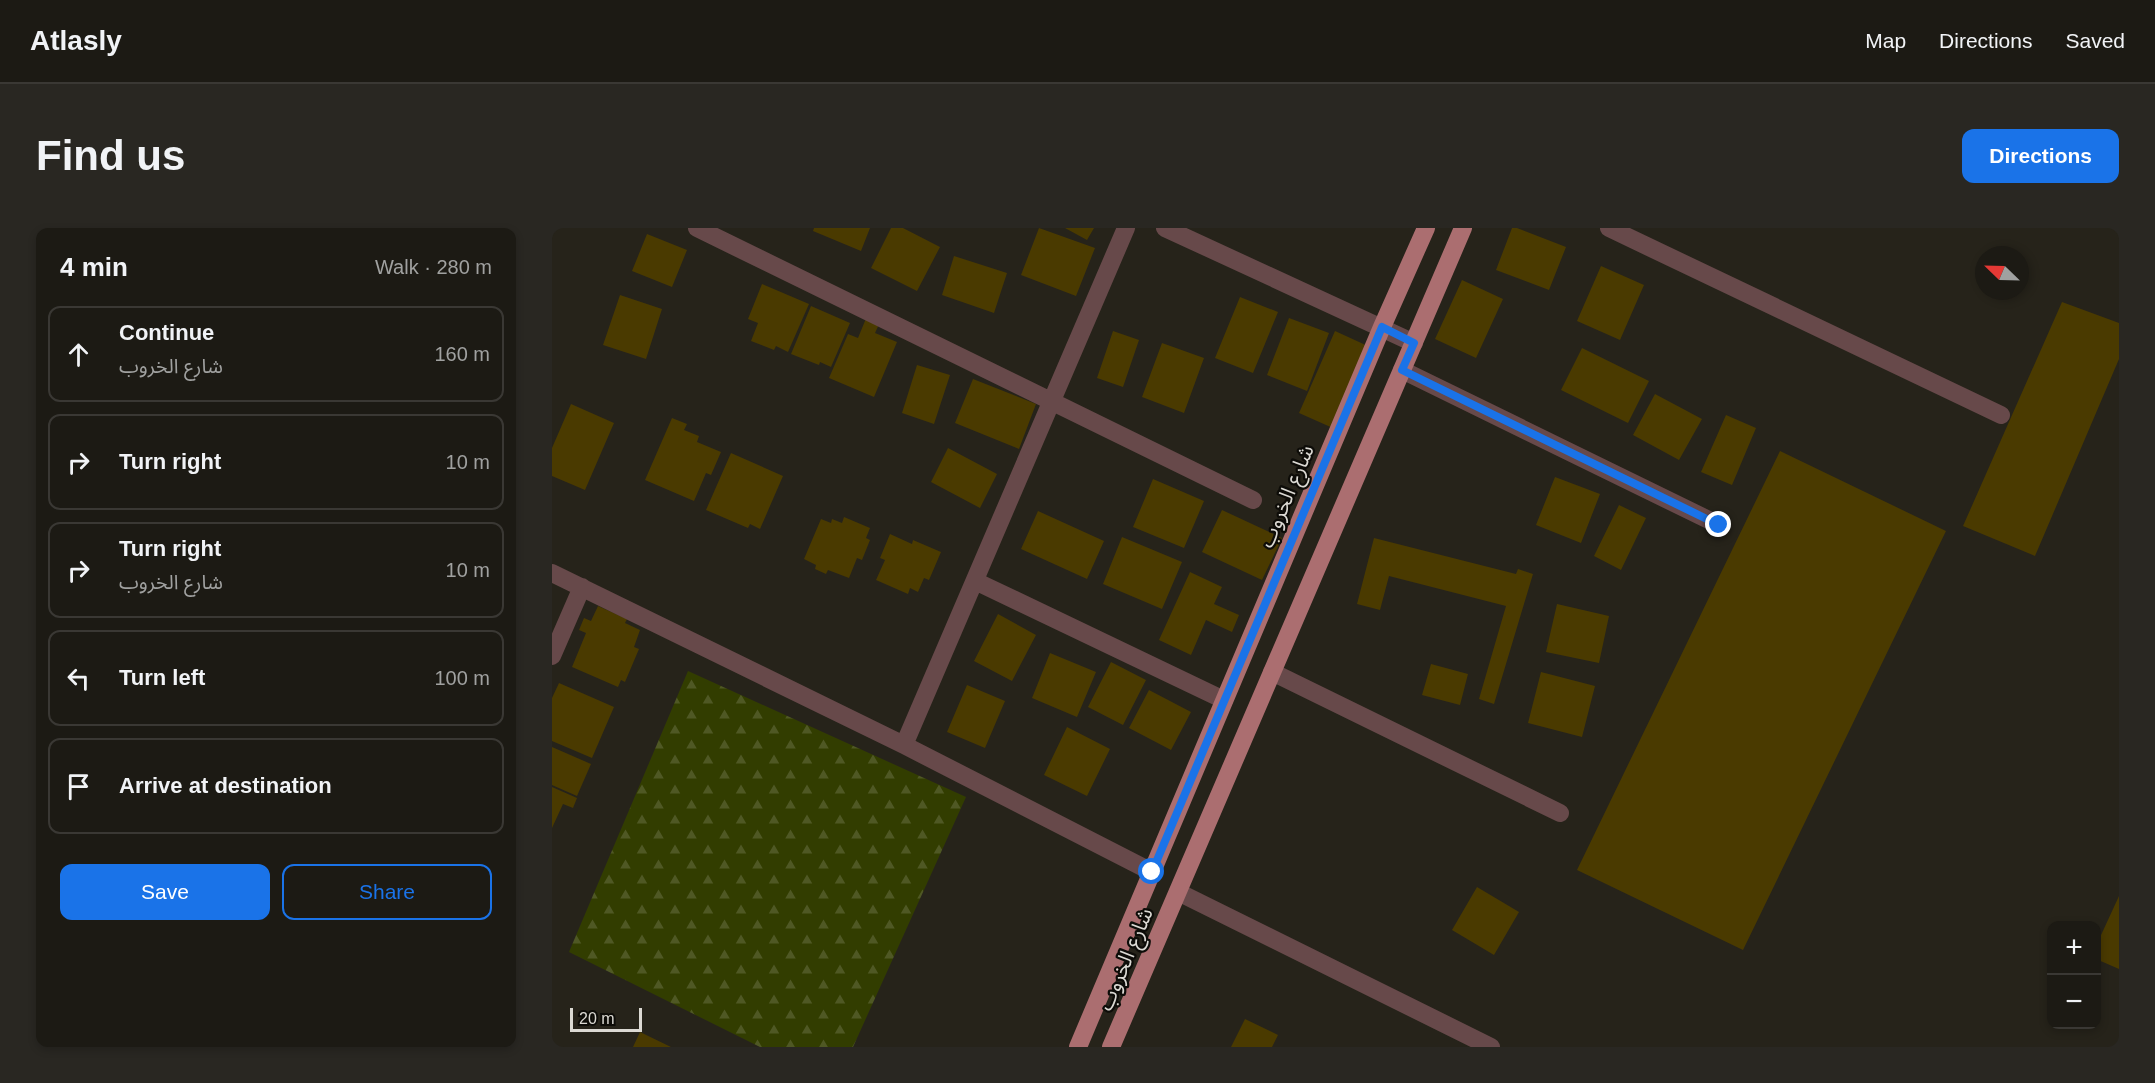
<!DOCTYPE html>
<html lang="en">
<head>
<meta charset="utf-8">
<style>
	body { margin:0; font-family:Arial,"Noto Sans Arabic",sans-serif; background:#292722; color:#f1f3f6 }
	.controls { position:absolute; right:18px; bottom:18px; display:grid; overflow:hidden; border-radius:12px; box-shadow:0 3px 9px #0003 }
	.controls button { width:54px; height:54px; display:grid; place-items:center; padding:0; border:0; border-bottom:2px solid #3a3834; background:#1c1a14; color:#f1f3f6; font:30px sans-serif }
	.compass { position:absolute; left:1423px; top:18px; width:54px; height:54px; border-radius:50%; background:#1c1a14; box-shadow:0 3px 9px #0003; rotate:293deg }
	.scale { position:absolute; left:18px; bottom:15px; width:72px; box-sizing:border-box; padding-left:6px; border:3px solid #dbd9d3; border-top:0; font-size:16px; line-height:21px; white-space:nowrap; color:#dbd9d3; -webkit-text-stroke:4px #0d0c08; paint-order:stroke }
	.stop { position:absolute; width:18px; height:18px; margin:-14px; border:4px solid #1a73e8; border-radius:50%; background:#fff }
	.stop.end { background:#1a73e8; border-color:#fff; box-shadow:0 2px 6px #0008 }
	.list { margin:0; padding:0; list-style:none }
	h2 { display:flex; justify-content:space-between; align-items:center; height:78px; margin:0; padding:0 24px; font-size:26px }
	h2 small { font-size:20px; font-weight:400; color:#a0a1a0 }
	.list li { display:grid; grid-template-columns:39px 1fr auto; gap:18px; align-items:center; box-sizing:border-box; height:96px; margin:0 12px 12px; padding:0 12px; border:2px solid #3a3834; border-radius:12px }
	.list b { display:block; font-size:22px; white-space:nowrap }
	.list p { margin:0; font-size:20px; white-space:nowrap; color:#a0a1a0 }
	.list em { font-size:20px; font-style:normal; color:#a0a1a0 }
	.actions { display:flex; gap:12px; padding:18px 24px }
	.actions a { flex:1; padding:14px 0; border:2px solid #1a73e8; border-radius:12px; text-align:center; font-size:21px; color:#1a73e8 }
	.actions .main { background:#1a73e8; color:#fff }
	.icon { flex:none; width:33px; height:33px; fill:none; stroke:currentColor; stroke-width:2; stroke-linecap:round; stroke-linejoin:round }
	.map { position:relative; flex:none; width:1567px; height:819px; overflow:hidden; border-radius:12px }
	header { display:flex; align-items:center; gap:36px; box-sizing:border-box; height:84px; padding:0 30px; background:#1c1a14; border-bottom:2px solid #3a3834 }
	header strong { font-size:28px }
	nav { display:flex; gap:33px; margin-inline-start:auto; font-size:21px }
	.intro { display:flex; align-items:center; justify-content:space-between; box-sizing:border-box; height:144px; padding:0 36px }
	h1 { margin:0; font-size:42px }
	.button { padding:15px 27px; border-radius:12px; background:#1a73e8; color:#fff; font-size:21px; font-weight:700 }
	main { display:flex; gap:36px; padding:0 36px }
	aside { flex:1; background:#1c1a14; border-radius:12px; box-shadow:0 3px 9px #0003 }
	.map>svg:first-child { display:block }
</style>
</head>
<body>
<header>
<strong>Atlasly</strong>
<nav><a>Map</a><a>Directions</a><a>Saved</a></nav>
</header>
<div class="intro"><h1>Find us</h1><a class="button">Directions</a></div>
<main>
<aside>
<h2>4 min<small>Walk · 280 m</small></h2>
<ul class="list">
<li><svg class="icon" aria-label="ahead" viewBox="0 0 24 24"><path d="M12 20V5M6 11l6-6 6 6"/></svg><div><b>Continue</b><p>شارع الخروب</p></div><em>160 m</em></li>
<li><svg class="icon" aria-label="right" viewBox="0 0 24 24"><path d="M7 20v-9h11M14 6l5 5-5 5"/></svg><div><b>Turn right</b></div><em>10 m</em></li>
<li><svg class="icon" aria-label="right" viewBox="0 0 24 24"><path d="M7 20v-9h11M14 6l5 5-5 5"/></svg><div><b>Turn right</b><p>شارع الخروب</p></div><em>10 m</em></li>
<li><svg class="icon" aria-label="left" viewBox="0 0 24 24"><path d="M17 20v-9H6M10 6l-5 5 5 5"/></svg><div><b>Turn left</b></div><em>100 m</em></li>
<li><svg class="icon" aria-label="arrive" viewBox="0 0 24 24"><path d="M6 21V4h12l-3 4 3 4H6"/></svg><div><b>Arrive at destination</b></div></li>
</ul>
<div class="actions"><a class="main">Save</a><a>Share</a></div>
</aside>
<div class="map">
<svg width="1567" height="819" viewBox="0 0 1567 819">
	<defs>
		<pattern id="forest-firs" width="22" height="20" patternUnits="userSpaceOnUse" patternTransform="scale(1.5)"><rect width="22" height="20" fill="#323d00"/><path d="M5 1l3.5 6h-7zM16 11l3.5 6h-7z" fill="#4f5824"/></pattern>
	</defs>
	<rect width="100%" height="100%" fill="#26231a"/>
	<!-- forest -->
	<path fill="url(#forest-firs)" d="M136,443L414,569L301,819H208L17,724Z"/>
	<!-- building -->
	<path fill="#4a3a00" d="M262,0H318L309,23L261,3Z
		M339,0H351L388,19L365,63L319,40Z
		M487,0L543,20L524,68L469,47Z
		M513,0H542L535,12Z
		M960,0H965L1014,19L997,62L944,42Z
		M95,6L135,22L120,59L80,43Z
		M402,28L455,45L442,85L390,67Z
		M1049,38L1092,57L1068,112L1025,93Z
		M910,52L951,71L924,130L883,111Z
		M210,56L257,76L236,124L224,118L222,122L199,113L206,95L196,91Z
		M68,67L110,81L94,131L51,117Z
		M688,69L726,84L701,145L663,130Z
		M1510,74L1567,95V131L1483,328L1411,298Z
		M259,78L298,95L279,139L268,134L267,137L239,126Z
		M315,88L328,94L323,105L345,114L322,169L277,150L296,106L306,110Z
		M737,90L777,105L755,163L715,147Z
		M561,103L587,112L571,159L545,150Z
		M783,103L818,119L783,201L747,185Z
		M610,115L652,130L632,185L590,169Z
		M1030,120L1097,153L1076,195L1009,162Z
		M365,137L398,147L382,196L350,185Z
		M421,151L484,176L467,221L403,195Z
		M1103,166L1150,191L1127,232L1081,207Z
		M19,176L62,195L33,262L0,248V220Z
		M1174,187L1204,200L1180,257L1149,244Z
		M120,190L135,196L132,202L147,208L145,214L169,224L159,247L154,245L142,273L93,252Z
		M396,220L445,246L428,280L379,254Z
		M1228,223L1394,303L1191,722L1025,642Z
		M179,225L231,248L208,301L198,296L196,300L154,282Z
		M1003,249L1048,266L1029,315L984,297Z
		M601,251L652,273L632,320L581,299Z
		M1067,277L1094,290L1069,342L1042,328Z
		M670,282L730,310L710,352L650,324Z
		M486,283L552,313L535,351L469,321Z
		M292,289L318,300L314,310L318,312L310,332L305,330L297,350L276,342L274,346L263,341L264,337L252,331L269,291L279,295L280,291L290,295Z
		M338,306L360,316L361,312L389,324L377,352L372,350L366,364L358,360L356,366L324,352L333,332L328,330Z
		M570,309L630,334L610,381L551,356Z
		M822,310L964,346L966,341L981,346L942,476L927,471L954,378L837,348L828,382L805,376Z
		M638,344L670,359L662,376L687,387L680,404L654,392L639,427L607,412Z
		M1005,376L1057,388L1047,435L994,424Z
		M46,378L75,391L73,395L88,402L82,419L87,421L73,454L69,452L66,459L20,439L34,405L27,402L32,390L39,393Z
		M446,386L484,407L460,453L422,433Z
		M498,425L544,444L525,489L480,470Z
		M559,434L594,452L571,497L536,479Z
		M879,436L916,446L908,477L870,467Z
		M989,444L1043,458L1030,509L976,495Z
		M7,455L62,479L40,530L0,513V470Z
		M415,457L453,473L433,520L395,504Z
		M597,462L639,484L619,522L577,500Z
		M515,499L558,521L535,568L492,547Z
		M0,519L39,536L25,568L0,557Z
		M0,559L25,570L21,580L11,576L0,600Z
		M925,659L967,684L942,727L900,702Z
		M1567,668V741L1544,731V718Z
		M693,791L726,807L720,819H679Z
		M88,804L119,819H81Z"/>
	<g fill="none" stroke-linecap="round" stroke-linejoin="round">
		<!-- minor -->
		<path stroke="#67494a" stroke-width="18" d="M145,0L701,272
			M613,0L862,115
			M1057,0L1449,187
			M850,142L1167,297
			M0,345L352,517L600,644
			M423,353L672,472
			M0,428L30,359
			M720,444L1008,585
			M352,517L574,0
			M626,664L939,819"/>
		<!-- major -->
		<path stroke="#ab6e70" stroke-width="18" d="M526,819L830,99L874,0
			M559,819L911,0"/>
	</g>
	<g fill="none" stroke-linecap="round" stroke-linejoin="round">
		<!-- route -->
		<path stroke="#1a73e8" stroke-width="8" d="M600,644L830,99L862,115L850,142L1167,297"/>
	</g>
	<g text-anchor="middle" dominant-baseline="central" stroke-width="4.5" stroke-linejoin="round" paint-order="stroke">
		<!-- street labels -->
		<g font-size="21" fill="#dbd9d3" stroke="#0d0c08">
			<text transform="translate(734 268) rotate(-67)">شارع الخروب</text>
			<text transform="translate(573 731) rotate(-67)">شارع الخروب</text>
		</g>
	</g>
</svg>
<div class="controls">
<button>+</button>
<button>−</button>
</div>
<svg class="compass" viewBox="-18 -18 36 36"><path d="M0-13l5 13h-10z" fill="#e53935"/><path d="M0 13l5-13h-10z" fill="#a0a1a0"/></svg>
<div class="scale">20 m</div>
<div class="stop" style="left:600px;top:644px"></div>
<div class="stop end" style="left:1167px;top:297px"></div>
</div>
</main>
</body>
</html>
